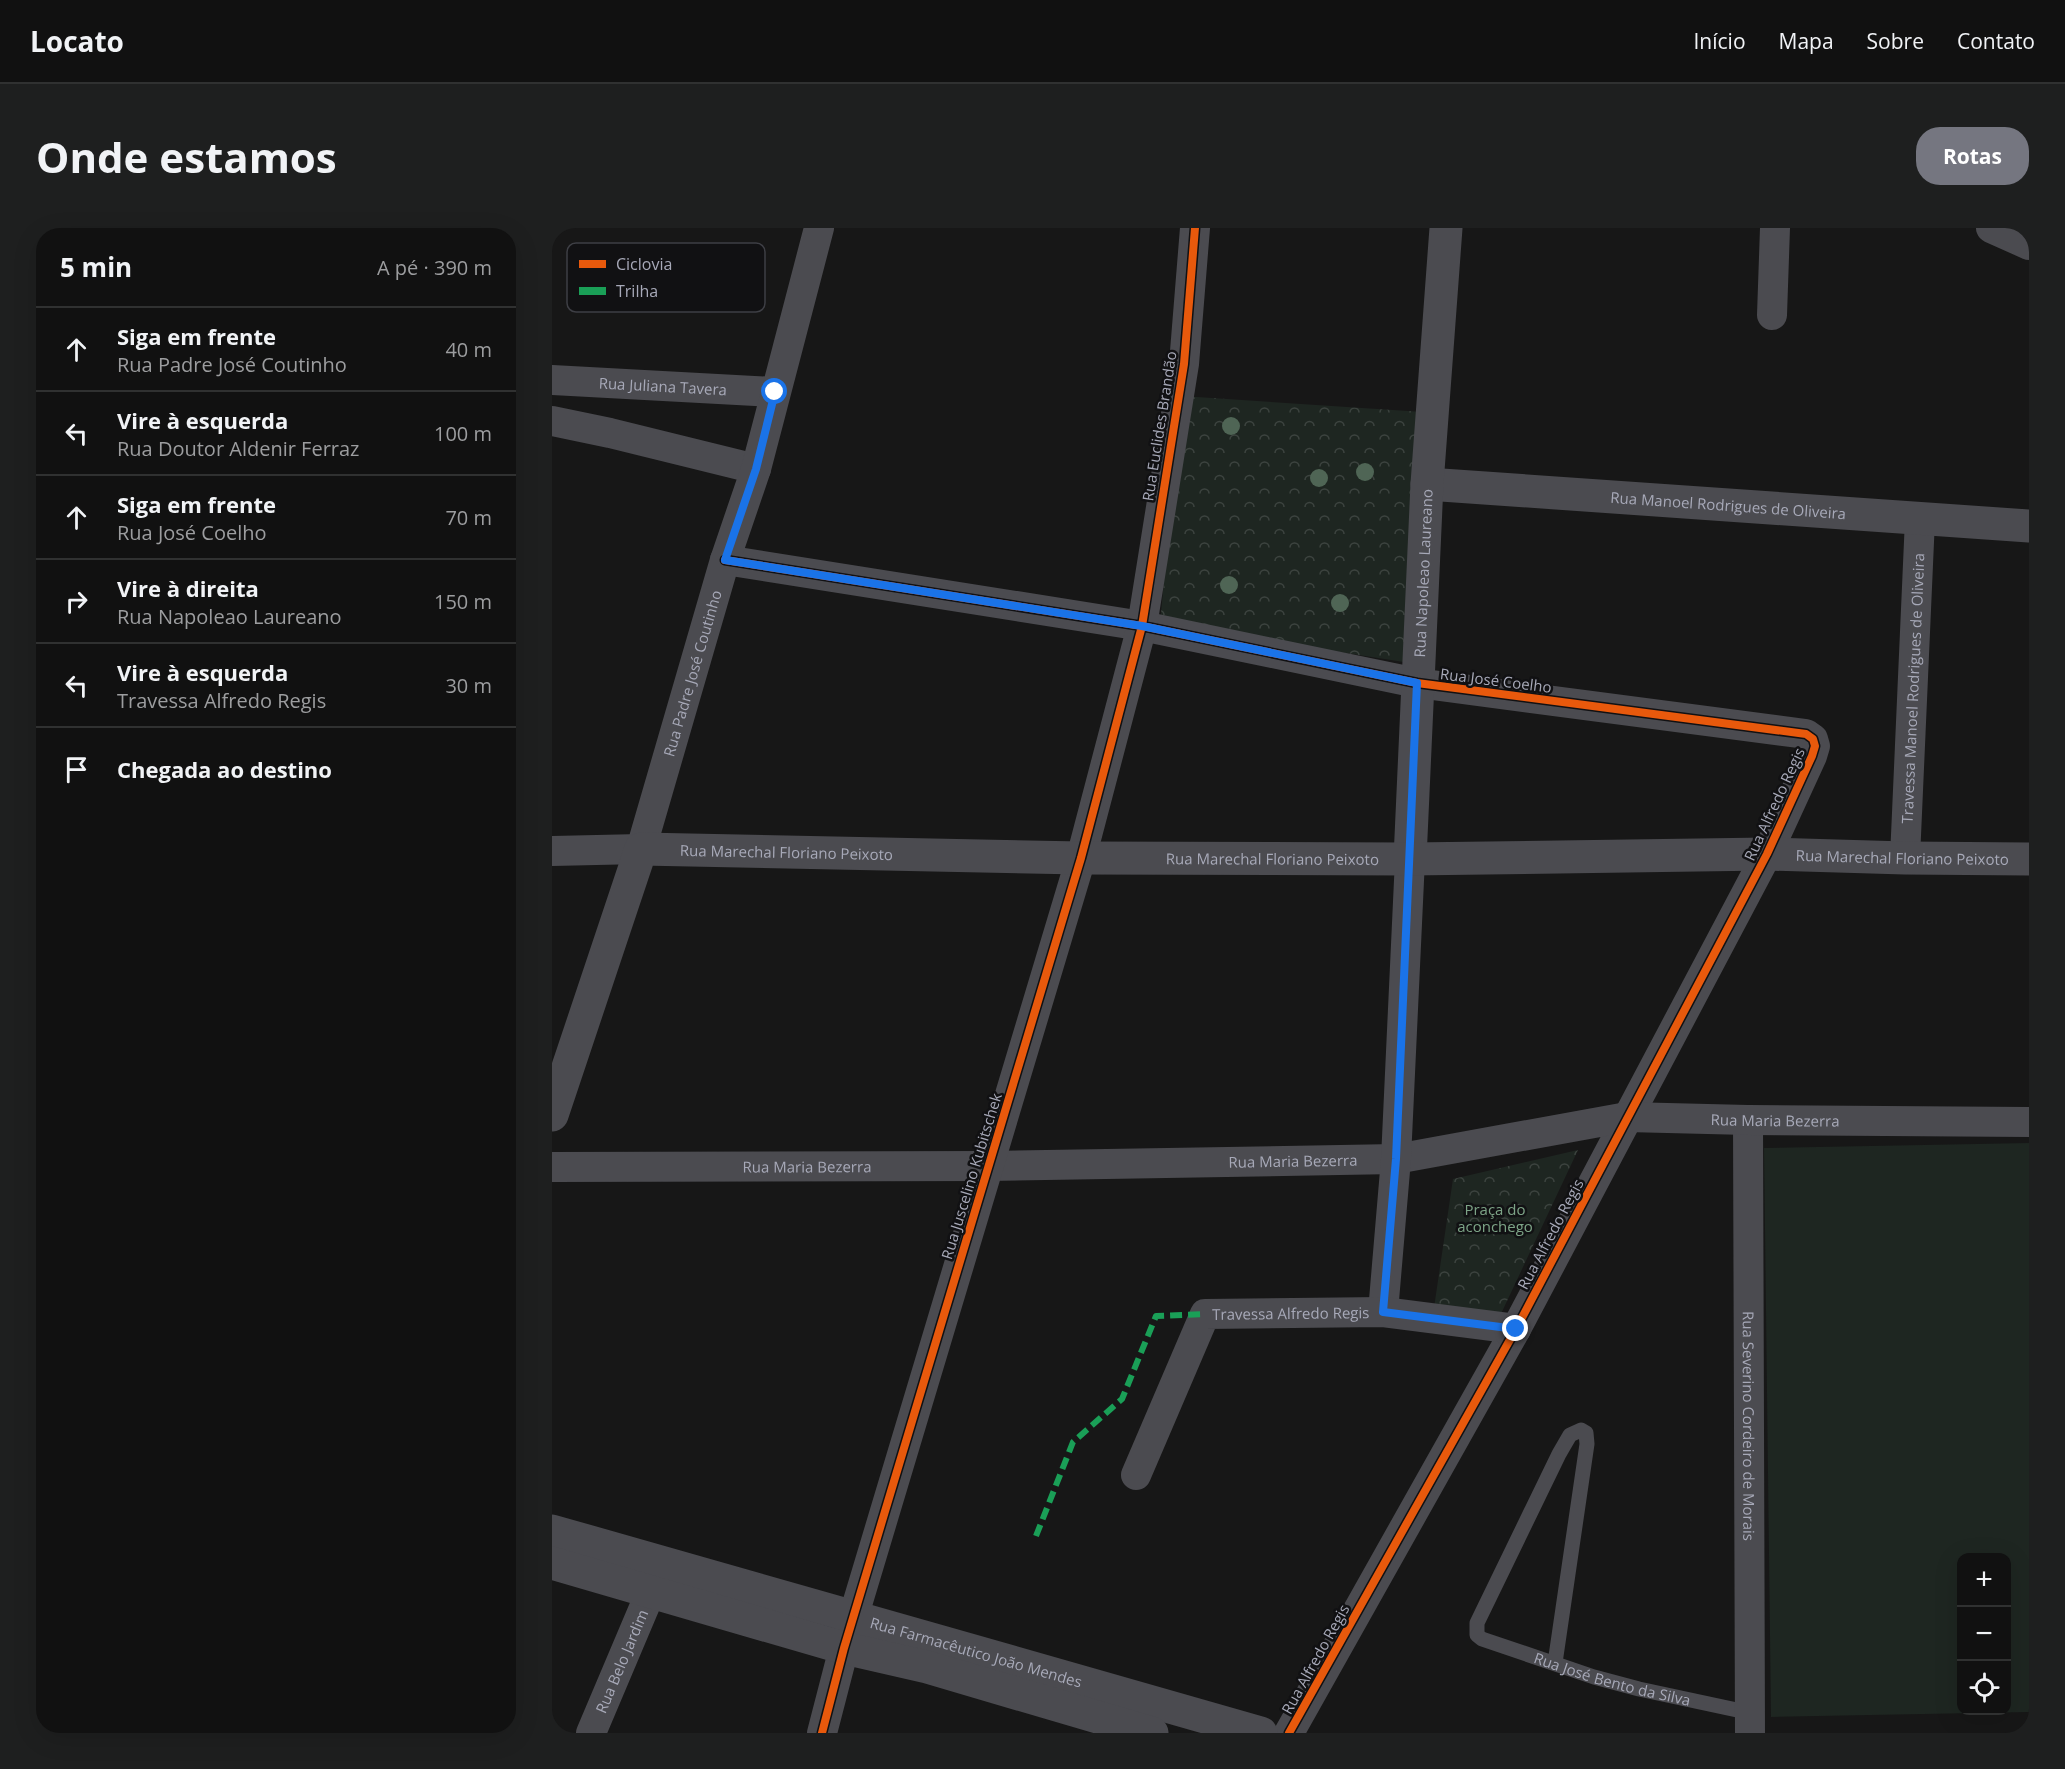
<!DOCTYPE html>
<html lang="pt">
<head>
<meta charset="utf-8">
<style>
	body { margin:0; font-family:"Open Sans",sans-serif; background:#1e1f1f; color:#f1f3f6 }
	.controls { position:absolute; right:18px; bottom:18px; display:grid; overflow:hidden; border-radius:12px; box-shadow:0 6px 24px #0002 }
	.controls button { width:54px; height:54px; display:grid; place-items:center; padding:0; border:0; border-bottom:2px solid #303131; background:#111; color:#f1f3f6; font:30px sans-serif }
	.stop { position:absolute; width:18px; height:18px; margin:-14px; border:4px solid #1a73e8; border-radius:50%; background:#fff }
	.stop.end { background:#1a73e8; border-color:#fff; box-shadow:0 2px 6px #0008 }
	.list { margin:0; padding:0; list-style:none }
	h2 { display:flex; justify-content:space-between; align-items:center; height:78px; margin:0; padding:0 24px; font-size:26px }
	h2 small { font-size:20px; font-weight:400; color:#9c9d9f }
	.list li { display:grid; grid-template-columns:39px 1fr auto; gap:18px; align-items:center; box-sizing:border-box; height:84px; padding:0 24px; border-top:2px solid #303131 }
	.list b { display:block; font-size:22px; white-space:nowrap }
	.list p { margin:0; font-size:20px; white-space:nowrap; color:#9c9d9f }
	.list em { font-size:20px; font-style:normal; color:#9c9d9f }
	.icon { flex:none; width:33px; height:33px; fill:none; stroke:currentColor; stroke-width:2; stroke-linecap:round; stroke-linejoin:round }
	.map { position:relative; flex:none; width:1477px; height:1505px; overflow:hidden; border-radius:24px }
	header { display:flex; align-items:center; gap:36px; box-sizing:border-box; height:84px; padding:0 30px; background:#111; border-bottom:2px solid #303131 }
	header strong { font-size:28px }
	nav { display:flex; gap:33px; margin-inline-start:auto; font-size:21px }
	.intro { display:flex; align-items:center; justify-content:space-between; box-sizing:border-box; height:144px; padding:0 36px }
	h1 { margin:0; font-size:42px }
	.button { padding:15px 27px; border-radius:24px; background:#757680; color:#fff; font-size:21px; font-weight:700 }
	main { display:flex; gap:36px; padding:0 36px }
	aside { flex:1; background:#111; border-radius:24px; box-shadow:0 6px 24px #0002 }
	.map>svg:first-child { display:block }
</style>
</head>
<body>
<header>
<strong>Locato</strong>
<nav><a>Início</a><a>Mapa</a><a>Sobre</a><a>Contato</a></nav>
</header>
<div class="intro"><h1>Onde estamos</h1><a class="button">Rotas</a></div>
<main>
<aside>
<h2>5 min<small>A pé · 390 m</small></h2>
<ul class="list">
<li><svg class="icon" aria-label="ahead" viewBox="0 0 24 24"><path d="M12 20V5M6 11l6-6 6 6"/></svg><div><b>Siga em frente</b><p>Rua Padre José Coutinho</p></div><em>40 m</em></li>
<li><svg class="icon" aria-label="left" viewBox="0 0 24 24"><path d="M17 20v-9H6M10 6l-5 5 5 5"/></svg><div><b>Vire à esquerda</b><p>Rua Doutor Aldenir Ferraz</p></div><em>100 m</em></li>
<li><svg class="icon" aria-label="ahead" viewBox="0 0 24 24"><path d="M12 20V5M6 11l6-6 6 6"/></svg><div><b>Siga em frente</b><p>Rua José Coelho</p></div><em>70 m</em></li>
<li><svg class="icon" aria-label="right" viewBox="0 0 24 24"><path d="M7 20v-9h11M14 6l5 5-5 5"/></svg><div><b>Vire à direita</b><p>Rua Napoleao Laureano</p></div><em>150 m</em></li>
<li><svg class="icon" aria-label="left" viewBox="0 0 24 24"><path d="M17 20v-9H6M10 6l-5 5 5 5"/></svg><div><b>Vire à esquerda</b><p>Travessa Alfredo Regis</p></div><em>30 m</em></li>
<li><svg class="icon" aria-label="arrive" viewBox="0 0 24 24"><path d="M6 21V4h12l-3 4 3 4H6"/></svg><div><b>Chegada ao destino</b></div></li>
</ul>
</aside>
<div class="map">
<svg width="1477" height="1505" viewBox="0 0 1477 1505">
	<defs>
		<pattern id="park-crowns" width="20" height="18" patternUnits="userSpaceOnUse" patternTransform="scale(1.5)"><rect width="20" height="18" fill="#1e2621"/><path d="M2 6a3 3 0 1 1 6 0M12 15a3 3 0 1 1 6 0" fill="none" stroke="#3c433f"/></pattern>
	</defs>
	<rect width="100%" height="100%" fill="#171717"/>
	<!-- green -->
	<path fill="#1e2621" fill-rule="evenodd" d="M1477,915V1484L1219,1489L1212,920ZM1410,1330H1454V1482H1410Z"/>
	<!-- park -->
	<path fill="url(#park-crowns)" d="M629,168L871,184L852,434L608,396Z
		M1026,922L947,1090L882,1080L901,951Z"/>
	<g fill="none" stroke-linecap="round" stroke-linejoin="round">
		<!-- service -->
		<path stroke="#4b4b50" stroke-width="15" id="s1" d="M1003,1435L1035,1216L1034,1205L1029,1202L1018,1207L1007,1226L925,1395V1407L930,1411L1042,1449L1087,1461L1199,1485"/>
		<!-- minor -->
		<g stroke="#4b4b50" stroke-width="30">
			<path d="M1439,0L1477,17"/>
			<path d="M1220,87L1223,0"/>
			<path id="s2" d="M0,152L223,164"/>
			<path d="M0,193L58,205L204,241"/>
			<path d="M173,332L590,398L865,455L1254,506L1261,511L1263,518L1260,528L1215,626L964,1101L737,1505"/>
			<path id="s3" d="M0,623L89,621L173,332L204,241L267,0"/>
			<path id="s4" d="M1353,630L1368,291"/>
			<path id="s5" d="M1196,892L1198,1505"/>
			<path id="s6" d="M0,939L436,938L844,931L1075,889L1196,892L1477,894"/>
			<path d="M831,1084L844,931L858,631"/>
			<path id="s7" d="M584,1247L653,1086L831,1084L964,1101"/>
			<path id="s8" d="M39,1505L108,1342"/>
			<path d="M270,1505L292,1420L529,630L590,398L632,136L643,0"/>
		</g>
		<!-- tertiary -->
		<g stroke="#4b4b50" stroke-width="33">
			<path id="s9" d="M875,256L1477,298"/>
			<path id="s10" d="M858,631L875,256L894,0"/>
			<path id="s11" d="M0,887L89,621L529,630L858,631L1215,626L1353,630L1477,631"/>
			<path id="s12" d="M0,1303L709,1505"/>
			<path d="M0,1335L292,1420L375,1439L600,1505"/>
		</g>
		<!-- quiet -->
		<path stroke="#1a9f57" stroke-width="6" stroke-dasharray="12 6" stroke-linecap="butt" d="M484,1308L521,1214L570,1171L604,1088L653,1086"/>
		<defs>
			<path id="cycleway" d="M173,332L590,398L865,455L1254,506L1261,511L1263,518L1260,528L1215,626L964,1101L737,1505
				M270,1505L292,1420L529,630L590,398L632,136L643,0"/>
		</defs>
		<!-- cycleway casing -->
		<use href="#cycleway" stroke="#111113" stroke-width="11"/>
		<!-- cycleway -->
		<use href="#cycleway" stroke="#e8590c" stroke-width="8"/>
	</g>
	<!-- trees -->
	<g fill="#4f6555">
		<circle cx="679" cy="198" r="9"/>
		<circle cx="813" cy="244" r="9"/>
		<circle cx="767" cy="250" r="9"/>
		<circle cx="677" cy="357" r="9"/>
		<circle cx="788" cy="375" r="9"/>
	</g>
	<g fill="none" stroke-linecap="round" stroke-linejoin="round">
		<!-- route -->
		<path stroke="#1a73e8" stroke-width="8" d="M223,164L204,241L173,332L590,398L865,455L844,931L831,1084L964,1101"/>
	</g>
	<g text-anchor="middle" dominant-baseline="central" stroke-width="5" stroke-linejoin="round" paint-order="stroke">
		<!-- street labels -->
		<g font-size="15" fill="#a7a9b8" stroke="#111113">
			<text stroke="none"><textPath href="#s2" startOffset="111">Rua Juliana Tavera</textPath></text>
			<text transform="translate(607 198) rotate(-81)">Rua Euclides Brandão</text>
			<text stroke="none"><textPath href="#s9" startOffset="302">Rua Manoel Rodrigues de Oliveira</textPath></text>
			<text stroke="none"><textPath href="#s10" startOffset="286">Rua Napoleao Laureano</textPath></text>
			<text stroke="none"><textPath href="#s3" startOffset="272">Rua Padre José Coutinho</textPath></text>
			<text transform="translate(944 452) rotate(7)">Rua José Coelho</text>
			<text stroke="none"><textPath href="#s4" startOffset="170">Travessa Manoel Rodrigues de Oliveira</textPath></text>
			<text transform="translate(1222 576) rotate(-65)">Rua Alfredo Regis</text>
			<text stroke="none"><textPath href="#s11" startOffset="426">Rua Marechal Floriano Peixoto</textPath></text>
			<text stroke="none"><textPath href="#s11" startOffset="1542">Rua Marechal Floriano Peixoto</textPath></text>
			<text stroke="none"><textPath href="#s11" startOffset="912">Rua Marechal Floriano Peixoto</textPath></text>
			<text stroke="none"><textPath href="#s6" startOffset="1227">Rua Maria Bezerra</textPath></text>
			<text stroke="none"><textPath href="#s6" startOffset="741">Rua Maria Bezerra</textPath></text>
			<text stroke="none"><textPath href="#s6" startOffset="255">Rua Maria Bezerra</textPath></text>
			<text transform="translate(419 948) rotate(-73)">Rua Juscelino Kubitschek</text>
			<text transform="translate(998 1006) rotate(-62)">Rua Alfredo Regis</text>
			<text stroke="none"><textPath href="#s7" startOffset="261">Travessa Alfredo Regis</textPath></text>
			<text stroke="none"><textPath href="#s5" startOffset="306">Rua Severino Cordeiro de Morais</textPath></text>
			<text stroke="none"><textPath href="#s12" startOffset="441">Rua Farmacêutico João Mendes</textPath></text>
			<text transform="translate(763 1431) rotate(-61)">Rua Alfredo Regis</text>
			<text stroke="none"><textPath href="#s8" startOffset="78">Rua Belo Jardim</textPath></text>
			<text stroke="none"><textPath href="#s1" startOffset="615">Rua José Bento da Silva</textPath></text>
		</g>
		<!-- park labels -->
		<g font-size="15" fill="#7da487" stroke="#111113">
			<text x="943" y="981">Praça do<tspan x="943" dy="17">aconchego</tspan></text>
		</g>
	</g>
	<!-- legend -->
	<rect x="15" y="15" width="198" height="69" rx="9" fill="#111113" stroke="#3e3f45" stroke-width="1.5"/>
	<rect x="27" y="32" width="27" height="8" fill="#e8590c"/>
	<rect x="27" y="59" width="27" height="8" fill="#1a9f57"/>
	<g font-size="16" fill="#a7a9b8">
		<text x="64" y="42">Ciclovia</text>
		<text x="64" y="69">Trilha</text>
	</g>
</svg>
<div class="controls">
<button>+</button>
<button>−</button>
<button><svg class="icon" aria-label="locate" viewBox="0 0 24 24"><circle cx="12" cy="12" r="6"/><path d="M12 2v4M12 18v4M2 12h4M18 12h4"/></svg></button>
</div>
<div class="stop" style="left:223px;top:164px"></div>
<div class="stop end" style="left:964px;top:1101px"></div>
</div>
</main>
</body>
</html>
